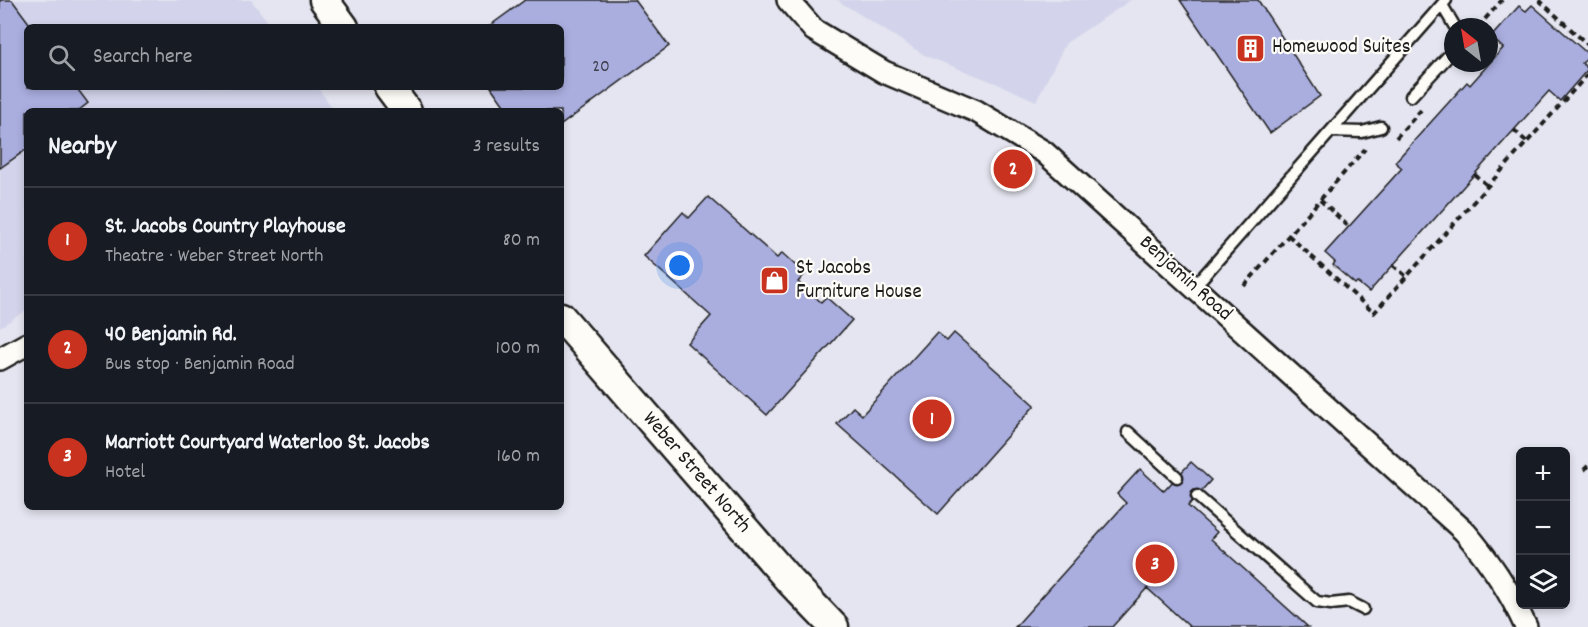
<!DOCTYPE html>
<html lang="en">
<head>
<meta charset="utf-8">
<style>
	body { margin:0; font-family:Dekko,sans-serif; background:#20242c; color:#f1f3f6 }
	.controls { position:absolute; right:18px; bottom:18px; display:grid; overflow:hidden; border-radius:9px; box-shadow:0 3px 9px #0003 }
	.controls button { width:54px; height:54px; display:grid; place-items:center; padding:0; border:0; border-bottom:2px solid #363941; background:#171b24; color:#f1f3f6; font:30px sans-serif }
	.compass { position:absolute; left:1444px; top:18px; width:54px; height:54px; border-radius:50%; background:#171b24; box-shadow:0 3px 9px #0003; rotate:329deg }
	.you { position:absolute; left:680px; top:266px; width:21px; height:21px; margin:-15px; border:4px solid #fff; border-radius:50%; background:#1a73e8; box-shadow:0 0 0 9px #1a73e833 }
	.badge { display:grid; place-items:center; width:39px; height:39px; border-radius:50%; background:#c8321e; color:#fff; font-size:20px; font-weight:700 }
	.pin { position:absolute; translate:-50% -50%; border:3px solid #fff; box-shadow:0 2px 6px #0006 }
	.list { margin:0; padding:0; list-style:none }
	h2 { display:flex; justify-content:space-between; align-items:center; height:78px; margin:0; padding:0 24px; font-size:26px }
	h2 small { font-size:20px; font-weight:400; color:#9ea1a6 }
	.list li { display:grid; grid-template-columns:39px 1fr auto; gap:18px; align-items:center; box-sizing:border-box; height:108px; padding:0 24px; border-top:2px solid #363941 }
	.list b { display:block; font-size:22px; white-space:nowrap }
	.list p { margin:0; font-size:20px; white-space:nowrap; color:#9ea1a6 }
	.list em { font-size:20px; font-style:normal; color:#9ea1a6 }
	.icon { flex:none; width:33px; height:33px; fill:none; stroke:currentColor; stroke-width:2; stroke-linecap:round; stroke-linejoin:round }
	.map { position:relative; flex:none; width:1588px; height:627px; overflow:hidden }
	.search { position:absolute; background:#171b24; box-shadow:0 3px 9px #0003; left:24px; top:24px; width:540px; height:66px; display:flex; align-items:center; gap:15px; box-sizing:border-box; padding:0 21px; border-radius:9px; color:#9ea1a6; font-size:22px }
	.panel { position:absolute; background:#171b24; box-shadow:0 3px 9px #0003; left:24px; top:108px; width:540px; height:402px; border-radius:9px }
	.map>svg:first-child { display:block }
</style>
</head>
<body>
<div class="map">
<svg width="1588" height="627" viewBox="0 0 1588 627">
	<rect width="100%" height="100%" fill="#e4e5f0"/>
	<filter id="ink" filterUnits="userSpaceOnUse"><feTurbulence type="fractalNoise" baseFrequency=".0167" numOctaves="2"/><feDisplacementMap in="SourceGraphic" scale="12" xChannelSelector="R" yChannelSelector="G"/><feConvolveMatrix kernelMatrix="1 2 1 2 8 2 1 2 1" color-interpolation-filters="sRGB"/></filter>
	<g filter="url(#ink)">
		<!-- built -->
		<path fill="#d3d4eb" d="M0,0H251L272,27H27V87H317L335,111H27V310L0,327Z
			M837,0H1131L1066,43L1036,101L998,84L926,56Z"/>
		<!-- building -->
		<path fill="#aaaedf" stroke="#1c1c1c" stroke-width="1.5" d="M0,0H12L32,27H27V87H76L88,103L78,111H27V149L0,168Z
			M525,0H635L669,46L561,125V111H508L491,87H561V27H488Z
			M1180,0H1258L1320,96L1270,133Z
			M1532,5L1588,54V58L1582,63L1588,69L1560,101L1549,91L1369,292L1357,282L1355,284L1333,265L1335,262L1325,253L1402,168L1395,162L1467,82L1470,85L1503,48L1491,37L1519,6L1526,11Z
			M708,197L777,258L782,253L805,274L798,282L821,302L826,297L852,320L767,415L687,343L711,316L644,256L683,212L689,218Z
			M937,332L947,341L954,333L1035,405L938,514L837,424L853,407L862,415Z
			M1191,462L1211,480L1188,506L1217,532L1211,539L1308,627H1190L1147,588L1112,627H1015L1126,503L1117,494L1140,469L1164,491Z"/>
		<g fill="none" stroke-linecap="round" stroke-linejoin="round">
			<defs>
				<path id="lane" d="M1442,5L1455,27
					M1411,96L1453,51V47
					M1331,131L1362,132L1381,127
					M1194,287L1446,0
					M1128,432L1177,477
					M1197,496L1317,602L1331,604L1349,602L1363,609"/>
				<path id="street" d="M788,0L814,30L884,72L976,111L1044,152L1464,531C1490,561 1510,591 1526,627
					M0,359L27,344"/>
				<path id="secondary" d="M324,0L344,27
					M389,87L407,111
					M561,317L789,580L834,627"/>
			</defs>
			<!-- lane casing -->
			<use href="#lane" stroke="#1c1c1c" stroke-width="15"/>
			<!-- street casing -->
			<use href="#street" stroke="#1c1c1c" stroke-width="26"/>
			<!-- secondary casing -->
			<use href="#secondary" stroke="#1c1c1c" stroke-width="33"/>
			<!-- path -->
			<path stroke="#1c1c1c" stroke-width="4" stroke-dasharray="6 4.5" stroke-linecap="butt" d="M1539,0L1588,45
				M1478,27L1502,0
				M1514,130L1527,142
				M1396,138L1421,110
				M1474,174L1488,186
				M1320,200L1349,227
				M1288,235L1374,313L1588,74
				M1393,265L1407,277
				M1244,286L1365,149
				M1584,470L1588,466"/>
			<!-- lane -->
			<use href="#lane" stroke="#fdfcf7" stroke-width="10"/>
			<!-- street -->
			<use href="#street" stroke="#fdfcf7" stroke-width="21"/>
			<!-- secondary -->
			<use href="#secondary" stroke="#fdfcf7" stroke-width="28"/>
		</g>
	</g>
	<!-- icons -->
	<defs>
		<symbol id="building-square" viewBox="-11 -11 22 22"><rect x="-9" y="-9" width="18" height="18" rx="4" fill="#c8321e" stroke="#fdfcf7"/><path d="M-4-6H4V6H1V3H-1V6H-4ZM-2.5-4.3h1.7v1.8h-1.7ZM.8-4.3h1.7v1.8H.8ZM-2.5-1h1.7V.8h-1.7ZM.8-1h1.7V.8H.8Z" fill="#fff"/></symbol>
		<symbol id="shop-square" viewBox="-11 -11 22 22"><rect x="-9" y="-9" width="18" height="18" rx="4" fill="#c8321e" stroke="#fdfcf7"/><path d="M-5-2.5h2.3a2.7 3.5 0 0 1 5.4 0H5L5.5 6h-11ZM-1.5-2.5h3a1.5 2.3 0 0 0-3 0Z" fill="#fff"/></symbol>
	</defs>
	<g fill-rule="evenodd">
		<use href="#building-square" x="1234" y="32" width="33" height="33"/>
		<use href="#shop-square" x="758" y="264" width="33" height="33"/>
	</g>
	<g text-anchor="middle" dominant-baseline="central" stroke-width="4.5" stroke-linejoin="round" paint-order="stroke">
		<!-- number labels -->
		<g font-size="18" fill="#40404d">
			<text x="601" y="67">20</text>
		</g>
		<!-- poi labels -->
		<g font-size="21" fill="#1c1c1c" stroke="#fdfcf7" text-anchor="start">
			<text x="1272" y="48">Homewood Suites</text>
			<text x="796" y="269">St Jacobs<tspan x="796" dy="24">Furniture House</tspan></text>
		</g>
		<!-- street labels -->
		<g font-size="21" fill="#1c1c1c" stroke="#fdfcf7">
			<text transform="translate(1185 279) rotate(42)">Benjamin Road</text>
			<text transform="translate(696 473) rotate(49)">Weber Street North</text>
		</g>
	</g>
</svg>
<div class="controls">
<button>+</button>
<button>−</button>
<button><svg class="icon" aria-label="layers" viewBox="0 0 24 24"><path d="M12 4l9 5-9 5-9-5zM3 14l9 5 9-5"/></svg></button>
</div>
<svg class="compass" viewBox="-18 -18 36 36"><path d="M0-13l5 13h-10z" fill="#e53935"/><path d="M0 13l5-13h-10z" fill="#9ea1a6"/></svg>
<div class="you"></div>
<div class="pin badge" style="left:932px;top:419px">1</div>
<div class="pin badge" style="left:1013px;top:169px">2</div>
<div class="pin badge" style="left:1155px;top:564px">3</div>
<div class="search"><svg class="icon" aria-label="search" viewBox="0 0 24 24"><circle cx="10" cy="10" r="6"/><path d="M15 15l6 6"/></svg>Search here</div>
<section class="panel">
<h2>Nearby<small>3 results</small></h2>
<ul class="list">
<li><span class="badge">1</span><div><b>St. Jacobs Country Playhouse</b><p>Theatre · Weber Street North</p></div><em>80 m</em></li>
<li><span class="badge">2</span><div><b>40 Benjamin Rd.</b><p>Bus stop · Benjamin Road</p></div><em>100 m</em></li>
<li><span class="badge">3</span><div><b>Marriott Courtyard Waterloo St. Jacobs</b><p>Hotel</p></div><em>160 m</em></li>
</ul>
</section>
</div>
</body>
</html>
